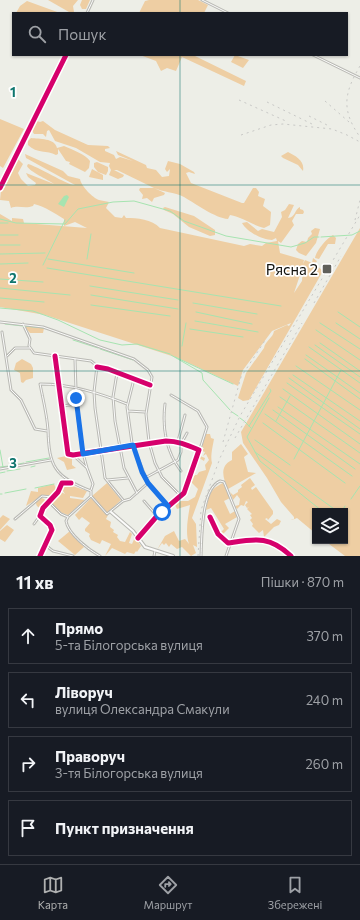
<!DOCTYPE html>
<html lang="uk">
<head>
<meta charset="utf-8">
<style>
	body { margin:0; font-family:Commissioner,sans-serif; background:#242831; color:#f1f3f6 }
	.controls { position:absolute; right:12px; bottom:12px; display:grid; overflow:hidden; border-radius:0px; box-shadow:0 1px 3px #0004 }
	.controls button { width:36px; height:36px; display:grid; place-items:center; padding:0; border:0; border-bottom:1px solid #363941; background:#171b24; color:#f1f3f6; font:20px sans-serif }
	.stop { position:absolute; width:12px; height:12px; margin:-9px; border:3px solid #1a73e8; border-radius:50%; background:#fff }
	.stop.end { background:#1a73e8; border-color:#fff; box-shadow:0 1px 4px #0008 }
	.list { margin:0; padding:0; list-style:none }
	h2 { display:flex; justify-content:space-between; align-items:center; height:52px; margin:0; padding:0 16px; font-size:17px }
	h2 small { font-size:13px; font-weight:400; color:#9ea1a6 }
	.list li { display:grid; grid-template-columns:26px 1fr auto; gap:12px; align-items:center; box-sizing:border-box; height:56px; margin:0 8px 8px; padding:0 8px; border:1px solid #363941; border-radius:0px }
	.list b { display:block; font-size:15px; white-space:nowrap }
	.list p { margin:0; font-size:13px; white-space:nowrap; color:#9ea1a6 }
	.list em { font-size:13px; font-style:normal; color:#9ea1a6 }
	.icon { flex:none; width:22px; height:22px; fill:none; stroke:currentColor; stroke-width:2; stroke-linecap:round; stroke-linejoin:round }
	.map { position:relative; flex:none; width:360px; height:556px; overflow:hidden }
	.search { position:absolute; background:#171b24; box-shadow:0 1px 3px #0004; left:12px; right:12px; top:12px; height:44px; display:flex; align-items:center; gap:10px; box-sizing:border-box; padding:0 14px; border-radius:0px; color:#9ea1a6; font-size:15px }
	.sheet { height:308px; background:#171b24 }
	nav { display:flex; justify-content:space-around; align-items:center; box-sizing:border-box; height:56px; border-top:1px solid #363941; background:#171b24; font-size:11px; color:#9ea1a6 }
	nav a { display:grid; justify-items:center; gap:2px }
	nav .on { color:#afb0b0 }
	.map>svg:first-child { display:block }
</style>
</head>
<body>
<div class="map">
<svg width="360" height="556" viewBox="0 0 360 556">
	<rect width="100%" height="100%" fill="#edeee7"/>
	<!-- green -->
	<path fill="#eecea3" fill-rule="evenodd" d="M48,0H78L73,6L74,12H69Z
		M82,0H90L86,9H82L80,5Z
		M149,0H198L208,5L204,13H139L145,1Z
		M27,1L60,13H16L20,6Z
		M140,55H193L246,81L244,86L182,57L176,71L167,68L161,71L156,61Z
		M235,55L249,60L243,68L231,62Z
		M0,119L24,129L3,168L0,166Z
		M37,121L40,122L43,121L55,130L88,145L108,146L110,148L105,149V151L114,155L116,159L120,157L133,161L118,155L116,151L146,165L147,168L156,170L162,177L169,176L170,169L167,172L165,169L168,161L180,164L194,172L195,174L189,172L186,173L191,183L242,203H244L253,188H256L259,192L258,196L265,199L263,206L271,212L270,225L264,228C252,225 242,217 230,215L228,219C215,218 196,204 184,197C174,192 163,192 154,188L165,193L164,195L154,198L152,202L147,198L142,199L143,195L139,190L140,188H154L117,170H114L124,175L123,177L118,179L109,175L111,170L109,166L110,163L100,162L76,148L55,141L49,130L47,131L46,137L43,134H34L31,129Z
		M31,138C39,139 55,138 57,148L64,146C73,150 85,154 90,161L89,168L85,172L69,164L70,162L66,161L58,149V154L56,155C47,150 37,154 28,145V141Z
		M288,152C296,156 305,161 303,171L298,165L283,158L281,156Z
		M25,154L63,171L68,176L80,179C81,186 93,198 99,200C102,201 106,201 109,202L106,208L115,217L122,218L124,215L126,218C137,218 152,219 160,228L244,246L250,244L262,246L266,243L277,241L276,238L272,240C263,240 247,232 242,223L247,222L258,231L262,229L274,232L282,217L281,212L285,210L289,204L294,205L288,218C295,218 295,209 300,207V209L303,210L304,212L303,214H296L292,221L294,225L281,243L278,241L280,253L304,260L303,264L305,260L312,263L313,258L317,261L315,264L323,271L249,400L243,401L238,398L246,373L264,348C265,341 273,338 274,331L287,325L289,326L291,323L272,331L243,370L238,386L178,358L45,315L0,307V214L12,221V218L23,219L24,223L87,228L75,222L64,226V219C54,213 46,207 34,204L33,206C25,209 18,205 11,208L9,201L0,200L1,190L4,188L18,159L23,164L18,173L21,179L28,186L35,185L36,183L28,177L26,173L54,184C47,179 30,172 27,166L28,164C37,166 69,186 75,185L26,158ZM303,266L302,281L294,293Z
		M97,162L108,167V171L106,175L98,172L94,167V163Z
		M92,169L103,175V180L89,177Z
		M165,207L194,216L215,230V235L210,236L189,227L173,214L164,210L163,208Z
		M315,228L320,229L316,243L306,256L299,253L296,250L298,244L302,241L307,242L308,238L312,234L311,231Z
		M360,228V556H345L325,541H345V511H315V533L297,518L292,520H291L294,519V517L281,502L267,478L243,443L241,432Z
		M333,235L336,238L335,244H328L319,259L315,258C316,251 326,239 333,235Z
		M24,326L44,328L43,333H30Z
		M22,359L31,364L33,368V378L26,380L23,383L21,382L20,373L14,370L16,363Z
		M206,434H210L211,438L214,439C213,445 210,457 212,463L192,518L196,524L197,547L193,545L196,553L191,556L182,547L177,549L171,544L169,547L166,543L164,545L162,543L157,550L165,536L174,531L179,541L185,539L189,544C185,532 188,518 190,505L177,509L174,503L176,501H188L195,497L198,489L192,483V479L195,475H197L199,472L206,470L205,465L209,460L206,454L203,456L205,452L202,451L200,456L205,458L204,461L199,458V453L202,449H204L202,446Z
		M241,444L248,454L244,457L248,472L256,473L228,489C223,478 219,466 232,460V452Z
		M66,456L72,457V465L76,468L67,470L64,462L57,458Z
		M250,478L255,485L251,488L252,490L256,487L273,511V514L268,520L267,518L265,519L271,524L277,519L281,521L279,525L274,527L264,537L263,530L259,533L252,526L253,524L250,520L252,518L250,515L252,514L247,509L249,507L247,508L245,505L248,502L246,501L244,506L241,505L237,509L235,506L239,505L240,499L237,495L233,500L230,492L233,495L238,492V490L242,487L241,485Z
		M64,483L87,491L83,498L70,496V498L85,500L68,515L60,512L50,501H48L46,497L58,496L59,491L65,494L63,491Z
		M107,483L121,500L107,513L92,496Z
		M223,483L230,498L224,501L230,514L235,511L237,517L225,524L229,528L221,536L219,534L224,529L211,508L206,510C209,497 208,490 223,483Z
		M54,484L57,491L53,495H43L26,506L31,491L38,492V488Z
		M91,498L108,515L106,519L111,522L110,527L114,530L113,532L118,535L117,537L120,541L125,542L130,532L132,534L129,543L132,544L135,537L141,546L137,552L136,551L134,554L127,552L125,554L112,548L105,556L111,544L102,540L100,544L91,540L89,536L90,534L85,531V529L90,523L82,517L79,520L75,515Z
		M36 503a5 5 0 1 1 10 0a5 5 0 1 1-10 0Z
		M3,515L10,519L0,530V518Z
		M7,525L14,530L5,542L0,539V531Z
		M70,531L84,547L75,555L58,541Z"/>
	<!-- water -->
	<path fill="#a6e4b0" d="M67,195L69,197L64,207L58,204L64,196Z"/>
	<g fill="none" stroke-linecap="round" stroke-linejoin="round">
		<!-- stream -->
		<path stroke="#a6e4b0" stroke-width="1" d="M0,219L16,223L65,224L78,209L113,202L134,201L170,211L184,221L226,236L291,247L305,243L314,237H319
			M0,223H8
			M0,235H18
			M321,237L352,235L360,231
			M0,245H20
			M0,254L45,253
			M48,259L134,273
			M87,259L91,234
			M0,264L28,263
			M43,265L65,220
			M47,268L281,306
			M0,279L43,282
			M90,286L178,300
			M0,288L70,295
			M91,295L178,309
			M0,298L44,302
			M193,303L257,314
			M91,305L170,316
			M0,308L33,311L58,320L100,340L122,345L137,344L170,354
			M196,312L252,324
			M338,312L360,327
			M195,321L258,332
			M320,323L360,349
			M336,323L360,339
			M5,324L23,326
			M24,326L43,328
			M190,329L243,337
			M316,330L360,360
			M73,340L98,348
			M320,343L360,371
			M315,345L360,377
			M182,346L186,323
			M309,347L360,383
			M100,349L133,360
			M171,355L202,373L203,380L230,410
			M306,355L360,393
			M175,357L233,384
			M305,359L360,399
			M296,366L360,410
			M293,375L360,421
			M289,378L360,429
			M287,383L360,434
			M283,389L360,444
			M280,397L360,453
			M269,398L247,437L260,461L322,511
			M278,407L360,464
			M273,410L355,469
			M232,412L238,416
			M265,414L352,476
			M240,418L244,421
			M276,421L290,396
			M245,422L251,428
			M263,423L345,483
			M249,426L271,391L270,389
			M255,440L290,465
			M0,450L3,467
			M255,452L337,511
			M294,459L341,370
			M26,462L49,458
			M13,465L24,463
			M0,467L9,466
			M31,467L35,466
			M7,471L20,469
			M0,473L5,472
			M35,488L54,484
			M5,493L26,489
			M0,494H2
			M351,499L360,486
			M342,511L345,506
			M49,546L52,550"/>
		<defs>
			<path id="minor" d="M202,0L228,13
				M87,13L93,0
				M313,55L360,78
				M32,123L66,55
				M0,188L31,124
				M0,322L43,327L134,359L148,370L152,377L146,414L149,442L155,463L162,477L180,495
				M23,324L30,339L29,346L34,353L91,361L97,366L94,392L95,408L105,478L123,500
				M2,332L11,390L21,400L35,429L47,431
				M7,356L15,348H30
				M55,356L68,454L73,455L166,441C178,441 187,445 199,450L184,493L157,516L139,537
				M75,359C76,394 77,436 87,468
				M98,367L108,369L150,385
				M117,373L113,397L115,421L124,468L137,493
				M134,379L127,407L132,443L148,483L168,506
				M171,395L198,411L207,427L200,449
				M127,404C99,393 71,384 40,384C43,399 47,415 48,430C49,467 55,477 91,491V496L107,514L123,501L130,499L148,483
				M165,404C162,427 166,452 181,471
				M62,406L77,404
				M128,411L145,412
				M178,441L185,415
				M73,455L87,468L93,484L91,490
				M0,469L51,460
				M145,478L178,460L181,452V444L187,433
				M107,480L128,478
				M144,501L157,516
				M49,502L61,514L68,517
				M69,516L91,496
				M68,517L66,521C68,534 89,550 100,556
				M210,517L218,534L228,543C255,539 269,535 291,556
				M15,519L42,496L52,497
				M34,524L39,517
				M45,545L53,551L73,556
				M40,556L52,530L50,525L40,516L43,508L58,492L62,483H70
				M154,556L155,551
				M201,556C202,538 201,489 220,481L224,482L239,519L226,556"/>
			<path id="tertiary" d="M111,512L133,531L145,547L173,556"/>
		</defs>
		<!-- minor casing -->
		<use href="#minor" stroke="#babab5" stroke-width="3"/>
		<!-- tertiary casing -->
		<use href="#tertiary" stroke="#babab5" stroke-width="4"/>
		<!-- minor -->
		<use href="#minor" stroke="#fcfcfb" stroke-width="1"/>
		<!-- tertiary -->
		<use href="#tertiary" stroke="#fcfcfb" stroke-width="2"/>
		<!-- rail -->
		<path stroke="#c8c8c6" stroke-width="1" stroke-dasharray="2 4" stroke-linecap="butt" d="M360,66C344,93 341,110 360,137
			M239,100L288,122
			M325,101L349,122
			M267,102L312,124
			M309,116L329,126
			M241,135L271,125L283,124L332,129L347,135L360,142
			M355,220L360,200
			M314,303L341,256
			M235,438L302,323
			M223,442L241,377L266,339
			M198,556L201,510L220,458L240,416L360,215"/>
		<defs>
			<path id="cycleway" d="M0,188L66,55
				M55,356L68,454L73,455L166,441C178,441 187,445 199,450L184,493L157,516L138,538
				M97,367L108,369L150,385
				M210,517L218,534L228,543C255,539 269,535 291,556
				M40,556L52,530L50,525L40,516L43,508L58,492L62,483H71"/>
		</defs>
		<!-- cycleway casing -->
		<use href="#cycleway" stroke="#fff" stroke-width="8"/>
		<!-- cycleway -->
		<use href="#cycleway" stroke="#d6006c" stroke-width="5"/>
	</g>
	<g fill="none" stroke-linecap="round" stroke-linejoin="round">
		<!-- route -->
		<path stroke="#1a73e8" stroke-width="5" d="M76,398L83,454L133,445L142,472L148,483L168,506L162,512"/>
	</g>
	<!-- grid -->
	<path fill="none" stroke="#0f766e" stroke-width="1" stroke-opacity="0.55" d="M180,0V13M180,55V556M0,185H360M0,371H360"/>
	<!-- markers -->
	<rect fill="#5f5f5a" stroke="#fff" stroke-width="1.5" x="322" y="264" width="10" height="10" rx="2"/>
	<g text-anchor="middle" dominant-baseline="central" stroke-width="3.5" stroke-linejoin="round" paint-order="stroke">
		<!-- poi labels -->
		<g font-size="15" fill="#12120e" stroke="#fff" text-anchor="end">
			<text x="318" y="269">Рясна 2</text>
		</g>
	</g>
	<g font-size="13" text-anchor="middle" font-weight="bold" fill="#0f766e" stroke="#fff" stroke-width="3.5" stroke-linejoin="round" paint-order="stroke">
		<text x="13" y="97">1</text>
		<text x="13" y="283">2</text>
		<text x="13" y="468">3</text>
	</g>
</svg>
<div class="controls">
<button><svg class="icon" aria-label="layers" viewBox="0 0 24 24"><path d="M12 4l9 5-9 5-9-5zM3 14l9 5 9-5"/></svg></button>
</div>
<div class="stop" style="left:162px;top:512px"></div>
<div class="stop end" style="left:76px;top:398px"></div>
<div class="search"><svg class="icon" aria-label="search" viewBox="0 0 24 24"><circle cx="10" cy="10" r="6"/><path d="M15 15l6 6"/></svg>Пошук</div>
</div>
<section class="sheet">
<h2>11 хв<small>Пішки · 870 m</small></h2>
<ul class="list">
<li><svg class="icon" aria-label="ahead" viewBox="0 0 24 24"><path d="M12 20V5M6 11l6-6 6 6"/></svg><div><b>Прямо</b><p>5-та Білогорська вулиця</p></div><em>370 m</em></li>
<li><svg class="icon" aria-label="left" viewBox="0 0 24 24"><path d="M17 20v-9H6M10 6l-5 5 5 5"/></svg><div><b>Ліворуч</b><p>вулиця Олександра Смакули</p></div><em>240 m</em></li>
<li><svg class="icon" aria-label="right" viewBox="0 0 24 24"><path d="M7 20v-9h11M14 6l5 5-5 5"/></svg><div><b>Праворуч</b><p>3-тя Білогорська вулиця</p></div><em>260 m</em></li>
<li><svg class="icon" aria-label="arrive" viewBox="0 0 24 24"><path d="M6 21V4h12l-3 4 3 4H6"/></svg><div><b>Пункт призначення</b></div></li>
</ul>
</section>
<nav>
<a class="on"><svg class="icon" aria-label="map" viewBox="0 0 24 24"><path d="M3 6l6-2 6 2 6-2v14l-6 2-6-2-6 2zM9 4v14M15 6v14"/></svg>Карта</a>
<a><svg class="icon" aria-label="directions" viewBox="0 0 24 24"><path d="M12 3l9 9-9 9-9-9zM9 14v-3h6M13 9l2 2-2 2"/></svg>Маршрут</a>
<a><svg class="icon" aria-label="saved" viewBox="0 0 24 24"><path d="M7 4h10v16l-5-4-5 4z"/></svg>Збережені</a>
</nav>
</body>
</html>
